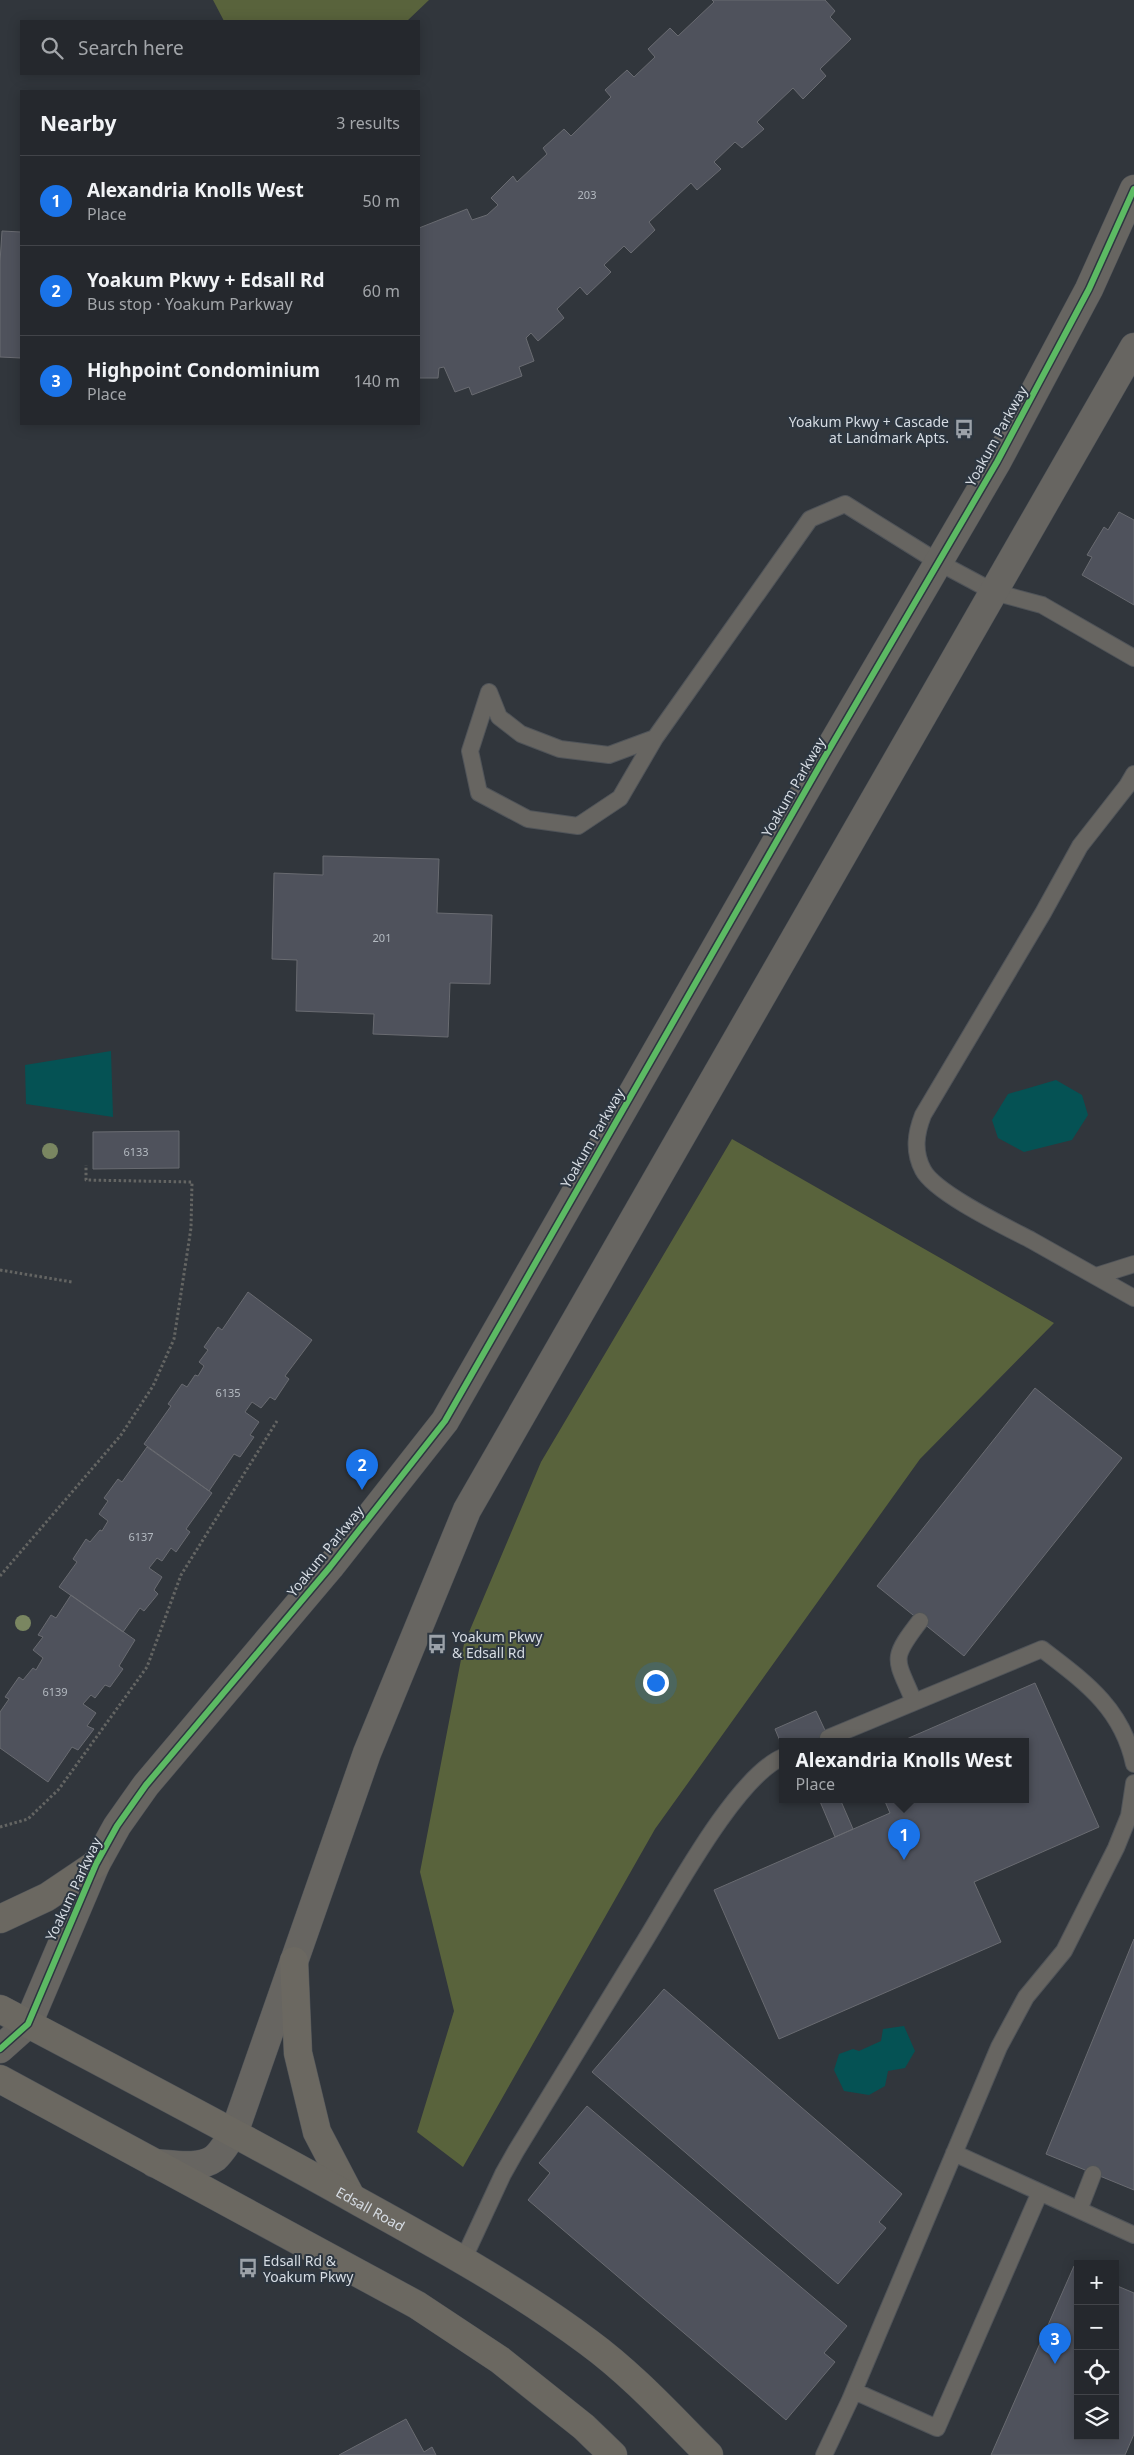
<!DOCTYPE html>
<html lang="en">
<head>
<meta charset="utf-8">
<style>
	body { margin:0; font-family:"Noto Sans",sans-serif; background:#2d3035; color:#f1f3f6 }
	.controls { position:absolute; right:15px; bottom:15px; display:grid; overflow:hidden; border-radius:0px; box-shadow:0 2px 12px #0003 }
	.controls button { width:45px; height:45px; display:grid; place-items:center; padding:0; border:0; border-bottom:1px solid #424449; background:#25282d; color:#f1f3f6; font:25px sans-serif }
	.you { position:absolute; left:655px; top:1682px; width:18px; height:18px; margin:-12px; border:4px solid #fff; border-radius:50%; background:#1a73e8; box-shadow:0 0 0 8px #1a73e833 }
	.badge { display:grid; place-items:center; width:32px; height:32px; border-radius:50%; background:#1a73e8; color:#fff; font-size:16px; font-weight:700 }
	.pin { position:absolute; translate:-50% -41px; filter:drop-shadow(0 1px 2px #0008) }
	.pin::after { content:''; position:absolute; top:26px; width:18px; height:15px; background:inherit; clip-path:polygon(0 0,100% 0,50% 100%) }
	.popup { position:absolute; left:779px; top:1738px; width:250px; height:65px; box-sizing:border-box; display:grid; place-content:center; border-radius:0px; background:#25282d; filter:drop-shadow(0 1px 4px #0005); font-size:16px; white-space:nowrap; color:#a3a6aa }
	.popup b { font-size:19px; color:#f1f3f6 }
	.popup::after { content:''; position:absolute; left:50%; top:100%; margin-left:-10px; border:10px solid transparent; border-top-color:#25282d }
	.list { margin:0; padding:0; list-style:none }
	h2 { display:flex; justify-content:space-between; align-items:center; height:65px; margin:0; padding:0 20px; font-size:21px }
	h2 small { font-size:16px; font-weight:400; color:#a3a6aa }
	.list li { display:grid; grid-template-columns:32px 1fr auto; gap:15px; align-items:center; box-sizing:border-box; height:90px; padding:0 20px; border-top:1px solid #424449 }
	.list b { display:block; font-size:19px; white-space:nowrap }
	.list p { margin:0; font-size:16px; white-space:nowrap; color:#a3a6aa }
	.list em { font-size:16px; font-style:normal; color:#a3a6aa }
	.icon { flex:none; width:28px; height:28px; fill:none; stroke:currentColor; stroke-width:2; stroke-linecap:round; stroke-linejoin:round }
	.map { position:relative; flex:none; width:1134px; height:2455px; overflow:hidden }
	.search { position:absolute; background:#25282d; box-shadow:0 2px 12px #0003; left:20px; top:20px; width:400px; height:55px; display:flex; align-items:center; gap:12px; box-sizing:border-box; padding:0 18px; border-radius:0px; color:#a3a6aa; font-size:19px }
	.panel { position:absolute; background:#25282d; box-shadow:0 2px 12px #0003; left:20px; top:90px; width:400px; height:335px; border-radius:0px }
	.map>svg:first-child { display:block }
</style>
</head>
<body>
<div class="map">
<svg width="1134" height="2455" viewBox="0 0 1134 2455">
	<rect width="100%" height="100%" fill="#31363c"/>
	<!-- forest -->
	<path fill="#59633c" d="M213,0H429L407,21H224Z
		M732,1139L1054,1323L920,1459L655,1829L463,2167L417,2132L454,2011L420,1872L464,1644L541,1462Z"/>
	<!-- water -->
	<path fill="#055254" d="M111,1051L113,1117L26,1104L25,1065Z
		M1056,1080L1082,1095L1088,1115L1072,1140L1024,1152L998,1138L992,1120L1008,1094Z
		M904,2026L915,2051L905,2068L888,2071L885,2086L869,2095L844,2091L834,2070L839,2054L853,2049L859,2051L881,2041L883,2029Z"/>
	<!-- building -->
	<path fill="#4f525c" stroke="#696b71" d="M712,0H825L835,11L830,17L851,39L820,69L826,76L803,99L793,88L757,122L764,129L742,148L735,142L714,162L721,169L697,190L691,183L649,222L655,230L631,253L624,246L604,265L611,272L587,295L580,287L557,309L564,318L538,341L531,333L526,338L534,361L519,367L522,376L472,395L469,387L455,392L444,367L439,368L438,378H419V228L467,209L472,220L487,215L498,205L491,198L513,176L517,182L547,154L543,148L564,129L571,136L611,97L605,90L627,70L634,77L655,57L648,49L670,28L678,36L714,2Z
		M2,231L21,232V358L0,357V262Z
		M1119,512L1134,520V605L1082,575L1092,557L1087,555L1104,527L1108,530Z
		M323,856L439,859L437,913L492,915L490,984L450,983L448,1037L373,1034L374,1014L296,1011L297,960L272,959L274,873L323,875Z
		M179,1131V1168L93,1169V1132Z
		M248,1292L312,1340L285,1376L289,1379L275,1400L270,1397L261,1408L252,1402L245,1412L259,1422L250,1435L254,1437L240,1457L234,1454L209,1491L144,1444L171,1406L168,1404L182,1384L187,1387L195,1375L198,1376L204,1366L199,1362L208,1350L204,1347L218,1327L222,1330Z
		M1035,1388L1122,1458L964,1656L877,1586Z
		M147,1447L212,1493L186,1529L190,1532L176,1552L171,1548L162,1561L157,1558L149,1568L162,1577L154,1590L158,1594L144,1611L140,1608L123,1632L59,1587L77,1562L73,1559L86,1539L90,1542L100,1530L102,1531L108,1521L99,1514L108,1501L104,1498L118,1479L122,1482Z
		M71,1595L135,1640L119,1666L123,1669L110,1687L105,1685L95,1698L91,1695L83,1704L96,1713L87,1726L94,1729L78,1750L72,1747L48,1782L0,1748V1712L9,1699L5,1697L19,1677L23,1680L33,1668L36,1670L43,1658L33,1650L43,1637L38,1635L51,1615L56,1618Z
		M1035,1683L1099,1827L974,1882L1001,1942L779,2039L714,1890L890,1813L884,1799H1025V1741H902Z
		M816,1711L830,1741H783V1748L775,1729Z
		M819,1799H840L853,1829L835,1837Z
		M1134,1939V2190L1046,2154Z
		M664,1989L902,2194L879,2222L886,2228L838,2284L592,2072Z
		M587,2106L847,2326L824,2353L835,2362L786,2420L528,2200L550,2173L539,2163Z
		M1074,2266L1078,2268V2436H1115V2285L1134,2293V2434L1125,2455H991Z
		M406,2419L424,2452L432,2447L436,2455H339Z"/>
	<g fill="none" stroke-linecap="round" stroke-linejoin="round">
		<defs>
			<path id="service" d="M489,692L470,751L479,793L528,819L578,826L620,798L655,738L810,519L845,504L938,562L994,592L1042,605L1134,658
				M489,692L499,717L521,734L560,749L609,755L655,738
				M1134,774L1127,786L1080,846L1043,913L923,1115C916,1133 913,1151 923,1170C935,1193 1006,1227 1031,1240C1065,1259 1100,1279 1134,1298
				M1096,1276L1134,1264
				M914,1702C896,1658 889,1661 920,1621
				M828,1738L1042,1649C1085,1682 1122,1708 1134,1764
				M954,2153L1134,2235
				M1079,2210L1093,2174
				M463,2260L503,2174L516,2151C558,2083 599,2015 641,1947C670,1901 735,1777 783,1757
				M854,2391L937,2428L1040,2192
				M824,2455L850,2400L999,2047L1026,1997L1064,1951L1116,1848L1129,1816L1134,1783"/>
			<path id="tertiary" d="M0,2049L28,2024L96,1864L117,1826L146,1785L330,1567L445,1421L823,760L997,462L1089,289L1134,189
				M154,2163C172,2164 199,2170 215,2158C222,2152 228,2141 234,2133L367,1753L467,1510L1134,347"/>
			<g id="secondary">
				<path d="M0,1919L47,1897L96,1864"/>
				<path d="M294,1961L298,2053L317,2132L351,2197"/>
				<path id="s1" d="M0,2009C121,2073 242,2136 361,2203C439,2246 517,2289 588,2342C633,2375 670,2416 709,2455"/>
				<path d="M0,2079L417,2305L500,2360L584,2427L613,2455"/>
			</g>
		</defs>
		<!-- service casing -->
		<use href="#service" stroke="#505459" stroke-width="18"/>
		<!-- tertiary casing -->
		<use href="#tertiary" stroke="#505459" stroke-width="29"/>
		<!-- secondary casing -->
		<use href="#secondary" stroke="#505459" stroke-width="29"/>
		<!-- path -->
		<path stroke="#646563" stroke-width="3" stroke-dasharray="2.5 2.5" stroke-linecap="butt" d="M0,1270L72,1282
			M0,1576L121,1435L153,1386L174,1339L191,1228L192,1182L86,1180V1165
			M0,1827L28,1819L59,1789L147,1667L181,1575L277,1421"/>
		<!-- service -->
		<use href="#service" stroke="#676561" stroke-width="16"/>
		<!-- tertiary -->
		<use href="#tertiary" stroke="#676561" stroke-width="28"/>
		<!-- secondary -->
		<use href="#secondary" stroke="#6b6861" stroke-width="28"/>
		<defs>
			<path id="cycleway" d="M0,2049L28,2024L96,1864L117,1826L146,1785L330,1567L445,1421L823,760L997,462L1089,289L1134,189"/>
		</defs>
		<!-- cycleway casing -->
		<use href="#cycleway" stroke="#2d3640" stroke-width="9"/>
		<!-- cycleway -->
		<use href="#cycleway" stroke="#5cba63" stroke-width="6"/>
	</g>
	<!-- trees -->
	<g fill="#7a8661">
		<circle cx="50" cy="1151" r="8"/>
		<circle cx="23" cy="1623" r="8"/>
	</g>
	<!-- icons -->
	<defs>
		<symbol id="bus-bare" viewBox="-9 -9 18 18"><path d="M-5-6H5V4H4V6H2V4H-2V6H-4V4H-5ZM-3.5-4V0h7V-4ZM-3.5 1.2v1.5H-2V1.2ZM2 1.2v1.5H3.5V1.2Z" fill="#9ca2a9" stroke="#2d3640" stroke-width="2.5" paint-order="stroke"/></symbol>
	</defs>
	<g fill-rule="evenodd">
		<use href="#bus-bare" x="950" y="415" width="28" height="28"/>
		<use href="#bus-bare" x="423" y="1630" width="28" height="28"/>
		<use href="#bus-bare" x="234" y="2254" width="28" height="28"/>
	</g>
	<g text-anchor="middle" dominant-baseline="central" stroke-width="4" stroke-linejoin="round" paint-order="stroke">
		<!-- number labels -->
		<g font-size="11" fill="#b4bac1">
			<text x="587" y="194">203</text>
			<text x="382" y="937">201</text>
			<text x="136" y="1151">6133</text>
			<text x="228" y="1392">6135</text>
			<text x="141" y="1536">6137</text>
			<text x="55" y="1691">6139</text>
		</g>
		<!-- poi labels -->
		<g font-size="14" fill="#d6dce3" stroke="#2d3640" text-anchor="start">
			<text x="949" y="421" text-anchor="end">Yoakum Pkwy + Cascade<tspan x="949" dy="16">at Landmark Apts.</tspan></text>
			<text x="452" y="1636">Yoakum Pkwy<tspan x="452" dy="16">&amp; Edsall Rd</tspan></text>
			<text x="263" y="2260">Edsall Rd &amp;<tspan x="263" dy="16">Yoakum Pkwy</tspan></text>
		</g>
		<!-- street labels -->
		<g font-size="14" fill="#d6dce3" stroke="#2d3640">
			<text transform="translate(996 436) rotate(-61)">Yoakum Parkway</text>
			<text transform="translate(793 787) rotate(-60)">Yoakum Parkway</text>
			<text transform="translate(592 1138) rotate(-60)">Yoakum Parkway</text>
			<text transform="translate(325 1551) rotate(-51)">Yoakum Parkway</text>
			<text transform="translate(73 1889) rotate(-65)">Yoakum Parkway</text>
			<text stroke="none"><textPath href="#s1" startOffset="421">Edsall Road</textPath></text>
		</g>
	</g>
</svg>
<div class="controls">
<button>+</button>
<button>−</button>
<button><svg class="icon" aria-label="locate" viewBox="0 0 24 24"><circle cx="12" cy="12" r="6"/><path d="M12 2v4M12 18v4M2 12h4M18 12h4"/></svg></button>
<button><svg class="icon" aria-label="layers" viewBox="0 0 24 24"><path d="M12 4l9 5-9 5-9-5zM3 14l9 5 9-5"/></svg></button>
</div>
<div class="you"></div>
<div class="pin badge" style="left:904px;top:1860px">1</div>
<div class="popup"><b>Alexandria Knolls West</b>Place</div>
<div class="pin badge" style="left:362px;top:1490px">2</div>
<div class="pin badge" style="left:1055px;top:2364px">3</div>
<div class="search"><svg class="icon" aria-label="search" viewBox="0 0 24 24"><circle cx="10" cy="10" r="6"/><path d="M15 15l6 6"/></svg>Search here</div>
<section class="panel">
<h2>Nearby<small>3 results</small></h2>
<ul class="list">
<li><span class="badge">1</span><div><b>Alexandria Knolls West</b><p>Place</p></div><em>50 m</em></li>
<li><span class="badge">2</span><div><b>Yoakum Pkwy + Edsall Rd</b><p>Bus stop · Yoakum Parkway</p></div><em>60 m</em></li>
<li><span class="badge">3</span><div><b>Highpoint Condominium</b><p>Place</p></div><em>140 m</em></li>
</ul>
</section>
</div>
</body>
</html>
